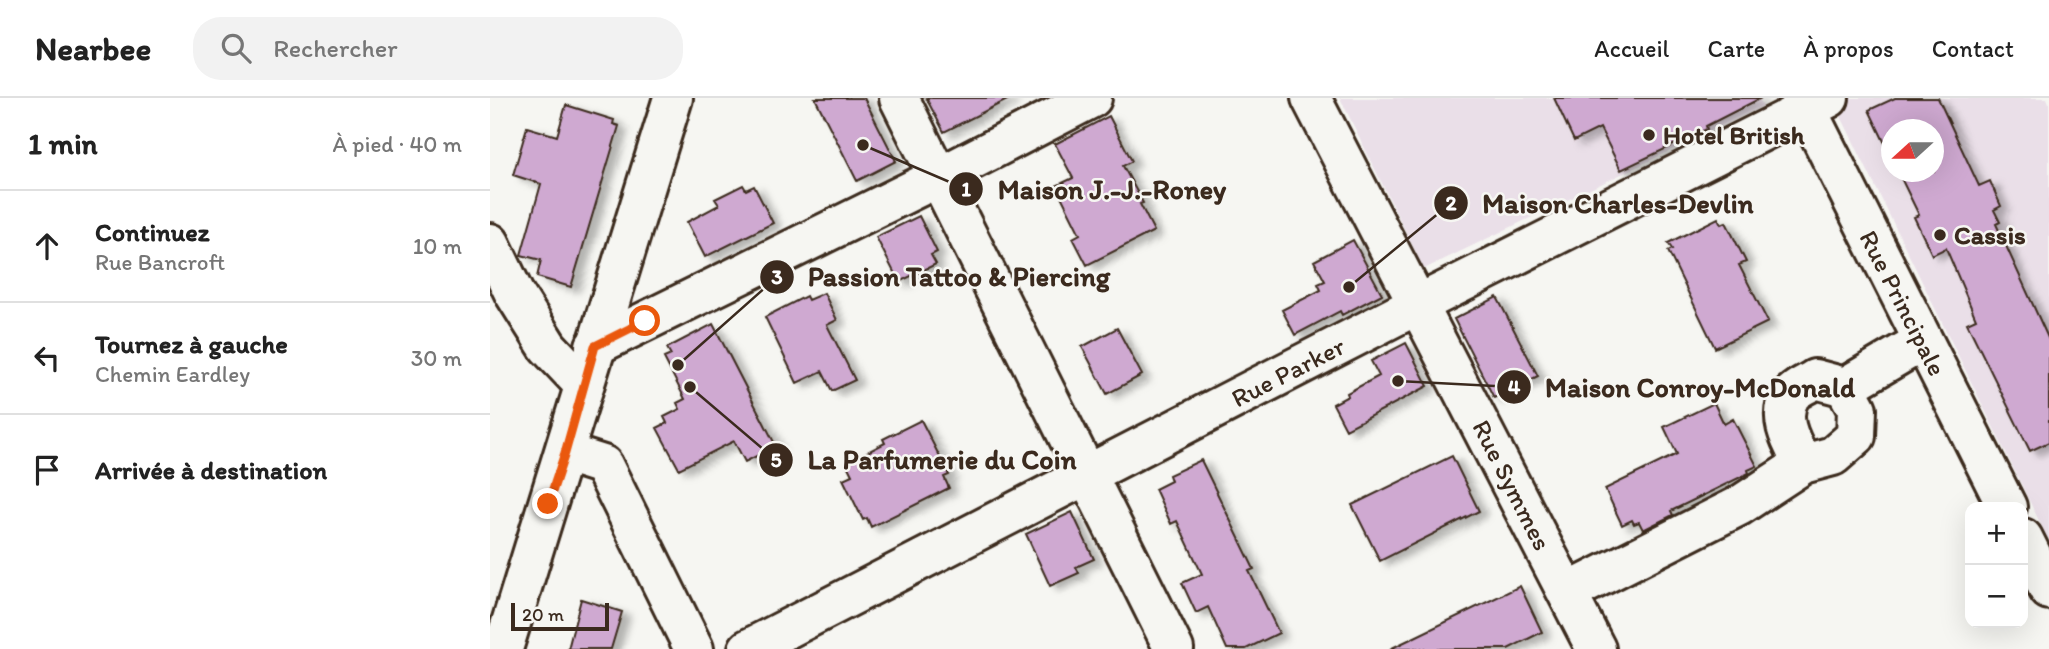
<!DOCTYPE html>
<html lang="fr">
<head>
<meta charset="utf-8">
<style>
	body { margin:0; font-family:Itim,sans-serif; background:#f2f2f2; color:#222 }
	.controls { position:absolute; right:21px; bottom:21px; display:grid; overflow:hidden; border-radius:14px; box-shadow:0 7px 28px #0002 }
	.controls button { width:63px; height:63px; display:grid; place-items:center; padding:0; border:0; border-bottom:2px solid #e0e0e0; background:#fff; color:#222; font:35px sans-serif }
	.compass { position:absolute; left:1391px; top:21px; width:63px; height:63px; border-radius:50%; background:#fff; box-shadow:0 7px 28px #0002; rotate:249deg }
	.scale { position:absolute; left:21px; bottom:18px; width:98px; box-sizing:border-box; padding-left:7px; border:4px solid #3b2a1e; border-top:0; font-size:19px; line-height:24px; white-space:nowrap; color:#3b2a1e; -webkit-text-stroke:5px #f6f6f2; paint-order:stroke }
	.stop { position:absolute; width:21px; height:21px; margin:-16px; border:5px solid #ea580c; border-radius:50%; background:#fff }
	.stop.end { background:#ea580c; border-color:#fff; box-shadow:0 2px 7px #0008 }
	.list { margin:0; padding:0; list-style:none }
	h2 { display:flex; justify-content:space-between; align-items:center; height:91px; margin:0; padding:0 28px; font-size:30px }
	h2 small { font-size:23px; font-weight:400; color:#767676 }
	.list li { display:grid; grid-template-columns:46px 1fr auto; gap:21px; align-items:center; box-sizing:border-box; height:112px; padding:0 28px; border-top:2px solid #e0e0e0 }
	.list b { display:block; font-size:26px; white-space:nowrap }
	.list p { margin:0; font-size:23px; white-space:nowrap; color:#767676 }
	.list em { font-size:23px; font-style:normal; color:#767676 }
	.icon { flex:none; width:38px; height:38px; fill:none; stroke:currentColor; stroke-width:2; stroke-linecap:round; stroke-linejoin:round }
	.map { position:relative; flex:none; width:1559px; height:551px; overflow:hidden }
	header { display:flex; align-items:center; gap:42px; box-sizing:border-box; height:98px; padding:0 35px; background:#fff; border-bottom:2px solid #e0e0e0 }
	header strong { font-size:33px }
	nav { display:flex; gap:38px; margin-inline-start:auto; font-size:24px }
	.search { width:490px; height:63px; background:#f2f2f2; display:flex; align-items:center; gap:18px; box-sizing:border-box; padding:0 24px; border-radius:28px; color:#767676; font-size:26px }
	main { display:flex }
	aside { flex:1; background:#fff }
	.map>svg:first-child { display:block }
</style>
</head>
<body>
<header>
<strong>Nearbee</strong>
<div class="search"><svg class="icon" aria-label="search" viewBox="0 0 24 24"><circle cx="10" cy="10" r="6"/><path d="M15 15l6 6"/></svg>Rechercher</div>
<nav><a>Accueil</a><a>Carte</a><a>À propos</a><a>Contact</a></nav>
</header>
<main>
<aside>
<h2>1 min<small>À pied · 40 m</small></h2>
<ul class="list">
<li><svg class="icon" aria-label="ahead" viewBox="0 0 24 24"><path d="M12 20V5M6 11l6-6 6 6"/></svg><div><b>Continuez</b><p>Rue Bancroft</p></div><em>10 m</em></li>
<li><svg class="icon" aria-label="left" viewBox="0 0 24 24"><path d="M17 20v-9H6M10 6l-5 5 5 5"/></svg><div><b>Tournez à gauche</b><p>Chemin Eardley</p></div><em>30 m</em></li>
<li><svg class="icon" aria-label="arrive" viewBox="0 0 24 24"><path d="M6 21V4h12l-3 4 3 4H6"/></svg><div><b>Arrivée à destination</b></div></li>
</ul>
</aside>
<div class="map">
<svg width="1559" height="551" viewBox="0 0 1559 551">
	<defs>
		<filter id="shadow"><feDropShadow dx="8" dy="4.5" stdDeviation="3.5" flood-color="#0004"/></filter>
	</defs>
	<rect width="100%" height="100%" fill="#f6f6f2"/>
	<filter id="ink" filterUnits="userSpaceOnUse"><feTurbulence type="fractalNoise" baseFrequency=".0143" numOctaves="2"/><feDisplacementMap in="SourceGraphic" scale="14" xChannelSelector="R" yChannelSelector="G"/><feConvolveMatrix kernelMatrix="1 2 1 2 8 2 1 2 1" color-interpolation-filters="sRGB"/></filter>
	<g filter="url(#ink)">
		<!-- built -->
		<path fill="#eadfe8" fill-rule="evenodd" d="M850,0H1269L1273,8L934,171Z
			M1342,0H1557L1559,5V443ZM1402,32H1444V74H1402Z"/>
		<!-- building -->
		<path fill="#cfa9d1" stroke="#3b2a1e" stroke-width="2" filter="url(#shadow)" d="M325,0H374L406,63L367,83Z
			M436,0H521L454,34Z
			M1064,0H1271L1216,28L1217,31L1131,72L1110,30L1084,43Z
			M1405,0H1448L1489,88L1500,83L1511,108L1504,112L1510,124L1506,126L1559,242V344L1540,353L1477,225L1486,221L1456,150L1442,157L1424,119L1429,117L1408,74H1444V32H1402V60L1379,12Z
			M76,7L124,22L123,26L129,28L81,189L47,179L51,162L31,157L51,86L23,77L37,29L67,38Z
			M619,18L642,63L633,68L653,105L650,106L664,133L597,167L583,140L590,136L566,88L583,80L565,46Z
			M253,87L256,92L264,88L283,125L215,159L197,124L229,107L225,101Z
			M429,118L447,154L441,157L446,166L409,184L386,139Z
			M1228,120L1231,126L1236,124L1256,164L1249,167L1278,224L1225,250L1178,153L1182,151L1178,145Z
			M863,142L892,196L852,217L850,213L805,237L792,212L831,192L828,186L835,183L824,163Z
			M334,195L347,222L337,227L365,282L342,293L332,273L307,285L275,219L316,198L318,202Z
			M1007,199L1048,278L1004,300L964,221Z
			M223,226L286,348L255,364L244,343L189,371L167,330L177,325L174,319L190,311L187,305L195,301L174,260L181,257L177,250Z
			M627,230L652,277L617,296L592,249Z
			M916,245L938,288L856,331L843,306L858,298L857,295L889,278L881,263Z
			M1224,305L1234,326L1243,321L1267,368L1258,372L1259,375L1181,413L1183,417L1153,432L1149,424L1144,426L1142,422L1132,427L1115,391L1187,356L1174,329Z
			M431,322L459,377L454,379L459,390L381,429L377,420L373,422L353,381L362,377L356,365L395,345L393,341Z
			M962,358L989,413L890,463L862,407Z
			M711,362L764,471L759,473L789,535L756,551H737L718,509L706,515L692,485L712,476L687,423L681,426L665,391L681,383L679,377Z
			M582,414L604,461L586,469L589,475L560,488L536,436Z
			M1030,488L1052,534L1018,551H900Z
			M91,501L132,514L121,551H78Z"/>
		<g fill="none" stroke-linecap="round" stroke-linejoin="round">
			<defs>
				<path id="minor" d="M409,0L684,551
					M821,0L1106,551
					M1311,0L1517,409
					M0,145L24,195L58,249L93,286
					M105,248L449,79L602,0
					M75,355L113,367L204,551
					M1313,366C1302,345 1286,320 1301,297C1305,291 1318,286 1325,281L1355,289
					M1533,440L1559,492
					M1077,495L1249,408L1313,366L1343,358L1366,338L1367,311L1355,289L1433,243
					M258,551L929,206L1339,0"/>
				<path id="major" d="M13,551C70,367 126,184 183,0"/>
			</defs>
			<!-- minor casing -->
			<use href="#minor" stroke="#3b2a1e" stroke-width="44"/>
			<!-- major casing -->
			<use href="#major" stroke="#3b2a1e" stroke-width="44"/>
			<!-- minor -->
			<use href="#minor" stroke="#f6f6f2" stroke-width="38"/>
			<!-- major -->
			<use href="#major" stroke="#f6f6f2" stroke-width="38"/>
		</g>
	</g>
	<g fill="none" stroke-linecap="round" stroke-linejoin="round" filter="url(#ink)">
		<!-- route -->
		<path stroke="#ea580c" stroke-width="9" d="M58,406L75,355L105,248L155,223"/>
	</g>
	<!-- markers -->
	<g fill="#3b2a1e" stroke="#f6f6f2" stroke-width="2.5">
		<circle cx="1159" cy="37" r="7"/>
		<circle cx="1450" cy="137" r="7"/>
	</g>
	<g text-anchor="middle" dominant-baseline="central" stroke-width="5" stroke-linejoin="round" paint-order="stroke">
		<!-- poi labels -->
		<g font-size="26" font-weight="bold" fill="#3b2a1e" stroke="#f6f6f2" text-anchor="start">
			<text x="1173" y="37">Hotel British</text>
			<text x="1464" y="137">Cassis</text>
		</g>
		<!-- street labels -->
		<g font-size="26" fill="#3b2a1e" stroke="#f6f6f2">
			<text transform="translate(1413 205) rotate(63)">Rue Principale</text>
			<text transform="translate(798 274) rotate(-27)">Rue Parker</text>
			<text transform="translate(1022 387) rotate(63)">Rue Symmes</text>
		</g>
	</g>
	<!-- callouts -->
	<path fill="none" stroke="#3b2a1e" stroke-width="2.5" d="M373 47L476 91M859 189L961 105M188 267L287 179M908 283L1024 289M200 289L286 362"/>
	<g fill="#3b2a1e" stroke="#f6f6f2" stroke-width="2.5">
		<circle cx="373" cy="47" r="7"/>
		<circle cx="859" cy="189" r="7"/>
		<circle cx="188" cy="267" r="7"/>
		<circle cx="908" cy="283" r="7"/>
		<circle cx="200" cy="289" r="7"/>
		<circle cx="476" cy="91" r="18"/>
		<circle cx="961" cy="105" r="18"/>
		<circle cx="287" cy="179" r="18"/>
		<circle cx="1024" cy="289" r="18"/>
		<circle cx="286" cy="362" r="18"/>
	</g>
	<g font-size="21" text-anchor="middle" font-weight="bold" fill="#fff">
		<text x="476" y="98">1</text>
		<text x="961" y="112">2</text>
		<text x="287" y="186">3</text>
		<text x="1024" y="296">4</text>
		<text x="286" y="369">5</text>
	</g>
	<g font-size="28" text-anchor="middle" font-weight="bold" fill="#3b2a1e" stroke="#f6f6f2" stroke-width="5" stroke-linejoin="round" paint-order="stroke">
		<text x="622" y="101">Maison J.-J.-Roney</text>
		<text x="1128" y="115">Maison Charles-Devlin</text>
		<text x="469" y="188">Passion Tattoo &amp; Piercing</text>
		<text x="1210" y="299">Maison Conroy-McDonald</text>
		<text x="452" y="371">La Parfumerie du Coin</text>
	</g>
</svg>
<div class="controls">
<button>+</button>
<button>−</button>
</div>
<svg class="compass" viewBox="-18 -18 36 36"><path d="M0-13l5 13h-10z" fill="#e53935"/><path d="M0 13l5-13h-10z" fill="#767676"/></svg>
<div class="scale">20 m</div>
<div class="stop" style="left:155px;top:223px"></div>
<div class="stop end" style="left:58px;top:406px"></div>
</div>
</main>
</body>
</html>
